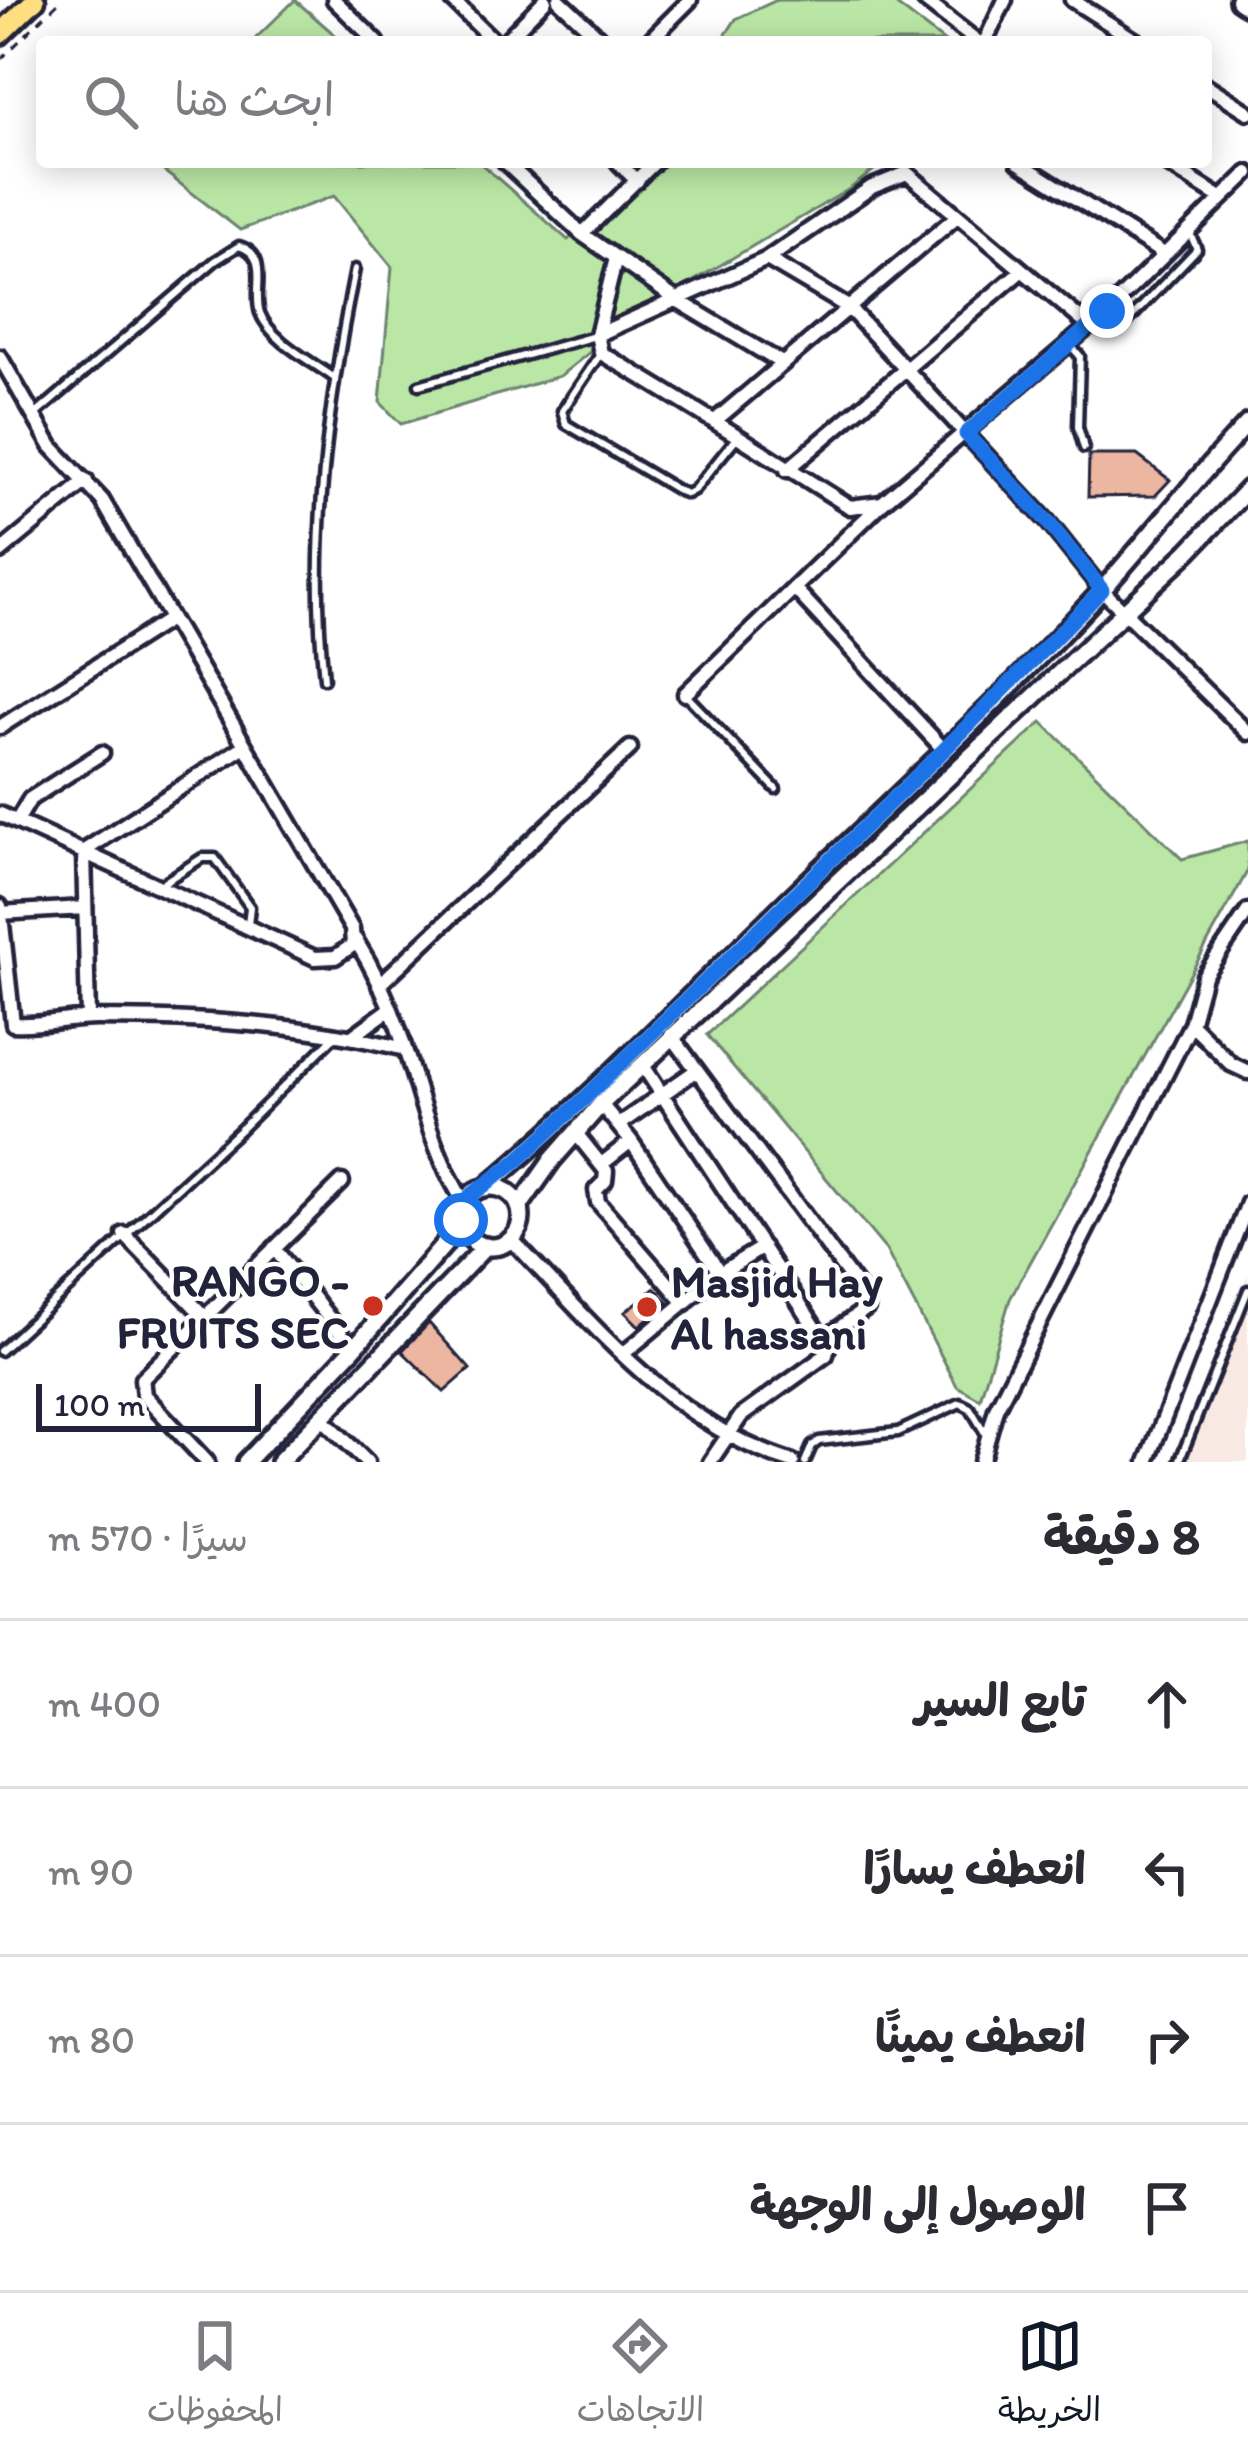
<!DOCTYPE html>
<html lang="ar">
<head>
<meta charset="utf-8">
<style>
	body { margin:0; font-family:Itim,"Playpen Sans Arabic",sans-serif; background:#f7f7f7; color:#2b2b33; direction:rtl }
	.scale { position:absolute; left:36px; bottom:30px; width:225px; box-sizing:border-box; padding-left:12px; border:6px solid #22223b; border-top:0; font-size:33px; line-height:42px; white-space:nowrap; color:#22223b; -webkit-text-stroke:9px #fff; paint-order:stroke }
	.stop { position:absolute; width:36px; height:36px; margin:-27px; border:9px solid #1a73e8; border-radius:50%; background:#fff }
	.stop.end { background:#1a73e8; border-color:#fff; box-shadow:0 3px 12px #0008 }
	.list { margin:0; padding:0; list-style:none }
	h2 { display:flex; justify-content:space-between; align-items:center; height:156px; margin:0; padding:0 48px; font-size:51px }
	h2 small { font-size:39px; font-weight:400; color:#7c7c81 }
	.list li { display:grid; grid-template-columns:78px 1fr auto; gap:36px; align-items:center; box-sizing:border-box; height:168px; padding:0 48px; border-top:3px solid #e1e1e2 }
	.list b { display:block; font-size:45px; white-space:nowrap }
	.list em { font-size:39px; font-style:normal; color:#7c7c81 }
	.icon { flex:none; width:66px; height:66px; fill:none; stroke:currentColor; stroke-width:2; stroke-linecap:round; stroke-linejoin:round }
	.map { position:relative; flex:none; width:1248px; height:1462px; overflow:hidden; direction:ltr }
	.search { position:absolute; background:#fff; box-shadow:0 6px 30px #0003; left:36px; right:36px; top:36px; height:132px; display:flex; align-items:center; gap:30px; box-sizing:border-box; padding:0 42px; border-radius:12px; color:#7c7c81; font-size:45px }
	.sheet { height:828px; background:#fff }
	nav { display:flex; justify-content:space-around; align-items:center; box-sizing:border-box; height:168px; border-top:3px solid #e1e1e2; background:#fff; font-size:33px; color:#7c7c81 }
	nav a { display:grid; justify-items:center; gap:6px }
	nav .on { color:#111827 }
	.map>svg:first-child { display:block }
</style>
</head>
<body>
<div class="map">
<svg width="1248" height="1462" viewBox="0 0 1248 1462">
	<rect width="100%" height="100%" fill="#fff"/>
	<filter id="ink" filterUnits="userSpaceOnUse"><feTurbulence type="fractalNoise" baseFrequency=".00833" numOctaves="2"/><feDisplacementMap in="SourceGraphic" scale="24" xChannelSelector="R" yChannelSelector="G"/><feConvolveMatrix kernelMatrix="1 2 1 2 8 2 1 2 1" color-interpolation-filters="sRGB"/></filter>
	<g filter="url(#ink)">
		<!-- built -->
		<path fill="#f9e9e3" d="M1248,1274V1462H1171Z"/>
		<!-- green -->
		<path fill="#bae7a5" stroke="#6e8470" stroke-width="3" d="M295,0L343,42H252Z
			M777,0H890L945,42H721L736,19Z
			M152,162H479L568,240L649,162H884L851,188L636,315L560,376L401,424L380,402L392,267L334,196L240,230Z
			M1042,722L1182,859L1248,841V870L1010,1299L980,1399L957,1386L886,1250L707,1035Z"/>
		<!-- building -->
		<path fill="#ecb6a1" stroke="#22223b" stroke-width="3" d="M1089,455H1137L1170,480L1155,496L1088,497Z
			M655,1288L668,1302L639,1326L625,1312Z
			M429,1323L470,1369L444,1392L402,1351Z"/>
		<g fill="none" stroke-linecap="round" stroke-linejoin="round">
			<defs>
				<path id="service" d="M1107,311L1117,320L1128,321L1197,249L1189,231
					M1070,345L1080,356L1078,427L1084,448
					M599,356L562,411L566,424L679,491L687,494L694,490L738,436
					M419,385L595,336
					M36,414L215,261L239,246C271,255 252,290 260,313C270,340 311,361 333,377
					M324,679C309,541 328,403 355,269
					M685,694L776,789
					M160,885L202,858H215L250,907L248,924
					M0,1351L240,1130L334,1037
					M805,1462L812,1446L819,1441L898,1432L960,1403L970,1408L985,1433
					M1179,1462L1248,1290"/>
				<path id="minor" d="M334,0L377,42
					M452,0L495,42
					M559,0L604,42
					M924,0L978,42
					M1072,0L1138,42
					M504,42L545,0
					M648,42L690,0
					M985,42L1005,0
					M1206,85L1248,112
					M505,162L582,234L677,300L780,362
					M618,162L637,181
					M1018,162L1164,254
					M1164,162L1221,198
					M582,234L655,162
					M616,258L597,335L601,353C686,402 767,455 850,507L882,503L1107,311L1248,173
					M767,259L848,307L1048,522L1102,590L1248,733
					M597,335L767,259L872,187L907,173L1090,327
					M0,357L51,446L102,500L352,929L353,945L335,957L315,958L0,814
					M716,420L956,217
					M787,470L1021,271
					M0,552L86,481
					M794,588L944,750
					M685,694L882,503
					M0,727L170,619
					M17,821L30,799L102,753
					M0,906L13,1024C41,1026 69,1018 97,1018C201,1018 304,1024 405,1049
					M1248,911L1204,976L1191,1024L1231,1064L1248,1072
					M0,913L84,908
					M355,939C377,974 394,1012 406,1052C423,1104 434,1157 465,1203
					M379,985L630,748
					M88,1018L84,851L243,747
					M671,1035L867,1300V1308L824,1339
					M353,1036L390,1009
					M642,1064L828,1347L826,1355L741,1416L710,1462
					M601,1104L631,1141L720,1273
					M618,1125L697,1070
					M575,1132L606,1171L605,1181L596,1190L598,1202L685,1303
					M603,1163L631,1141
					M124,1234L203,1315
					M511,1239C595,1326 674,1426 793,1462
					M274,1248L353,1349
					M623,1354L720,1273L763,1247
					M321,1417L367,1462
					M207,1462L144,1395L142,1379L342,1182
					M981,1462L996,1409L1191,1024
					M1147,1462L1248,1203"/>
				<path id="tertiary" d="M461 1217a30 30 0 1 1 60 0a30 30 0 1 1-60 0Z
					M485,1188C584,1104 675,1010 769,919C877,814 990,711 1093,600C1146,543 1193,480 1248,423
					M519,1207L552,1160L601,1104L1189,551L1248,489
					M246,1462L353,1349L444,1245L461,1219
					M279,1462L486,1246"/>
				<path id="secondary" d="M1239,0L1248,6"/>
				<path id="primary" d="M0,34L35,0"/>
			</defs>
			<!-- service casing -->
			<use href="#service" stroke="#22223b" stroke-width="15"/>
			<!-- minor casing -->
			<use href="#minor" stroke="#22223b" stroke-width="21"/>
			<!-- tertiary casing -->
			<use href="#tertiary" stroke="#22223b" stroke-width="24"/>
			<!-- secondary casing -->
			<use href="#secondary" stroke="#22223b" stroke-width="26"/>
			<!-- primary casing -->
			<use href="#primary" stroke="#22223b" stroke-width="27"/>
			<!-- path -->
			<path stroke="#22223b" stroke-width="3" stroke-dasharray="9 9" stroke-linecap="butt" d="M0,60L61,0"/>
			<!-- service -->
			<use href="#service" stroke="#fff" stroke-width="6"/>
			<!-- minor -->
			<use href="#minor" stroke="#fff" stroke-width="12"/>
			<!-- tertiary -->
			<use href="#tertiary" stroke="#fff" stroke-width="15"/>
			<!-- secondary -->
			<use href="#secondary" stroke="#fff" stroke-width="16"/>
			<!-- primary -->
			<use href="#primary" stroke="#fedf80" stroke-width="18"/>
		</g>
	</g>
	<g fill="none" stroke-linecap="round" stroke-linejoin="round" filter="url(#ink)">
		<!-- route -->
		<path stroke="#1a73e8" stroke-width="15" d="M461,1220L470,1196L517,1161L586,1097L944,750L1102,590L1048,522L966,434L1107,311"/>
	</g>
	<!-- markers -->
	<g fill="#c8321e" stroke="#fff" stroke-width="4.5">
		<circle cx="373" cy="1306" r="12"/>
		<circle cx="647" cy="1307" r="12"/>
	</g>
	<g text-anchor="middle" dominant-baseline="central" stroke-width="9" stroke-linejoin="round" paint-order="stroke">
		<!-- poi labels -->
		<g font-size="45" font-weight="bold" fill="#22223b" stroke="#fff" text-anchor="end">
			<text x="349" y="1280">RANGO -<tspan x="349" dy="52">FRUITS SEC</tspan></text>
			<text x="671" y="1281" text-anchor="start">Masjid Hay<tspan x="671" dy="52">Al hassani</tspan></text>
		</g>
	</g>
</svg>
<div class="scale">100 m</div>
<div class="stop" style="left:461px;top:1220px"></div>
<div class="stop end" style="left:1107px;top:311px"></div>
<div class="search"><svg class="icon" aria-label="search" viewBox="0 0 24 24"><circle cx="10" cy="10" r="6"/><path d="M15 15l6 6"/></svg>ابحث هنا</div>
</div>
<section class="sheet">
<h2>8 دقيقة<small>سيرًا · 570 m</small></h2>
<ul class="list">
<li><svg class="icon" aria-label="ahead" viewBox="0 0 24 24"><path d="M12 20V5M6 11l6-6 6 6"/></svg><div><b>تابع السير</b></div><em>400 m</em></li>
<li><svg class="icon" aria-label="left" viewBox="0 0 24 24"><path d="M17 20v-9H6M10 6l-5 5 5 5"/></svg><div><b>انعطف يسارًا</b></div><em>90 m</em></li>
<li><svg class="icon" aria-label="right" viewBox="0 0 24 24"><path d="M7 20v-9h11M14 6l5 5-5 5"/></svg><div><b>انعطف يمينًا</b></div><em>80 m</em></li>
<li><svg class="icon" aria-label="arrive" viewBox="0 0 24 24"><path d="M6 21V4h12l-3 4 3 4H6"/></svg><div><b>الوصول إلى الوجهة</b></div></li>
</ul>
</section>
<nav>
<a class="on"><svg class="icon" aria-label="map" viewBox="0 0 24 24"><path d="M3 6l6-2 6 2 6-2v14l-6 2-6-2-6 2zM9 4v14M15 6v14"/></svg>الخريطة</a>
<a><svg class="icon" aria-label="directions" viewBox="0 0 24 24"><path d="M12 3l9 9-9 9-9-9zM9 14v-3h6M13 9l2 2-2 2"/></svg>الاتجاهات</a>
<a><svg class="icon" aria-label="saved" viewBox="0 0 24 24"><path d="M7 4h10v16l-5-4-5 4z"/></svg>المحفوظات</a>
</nav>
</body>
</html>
